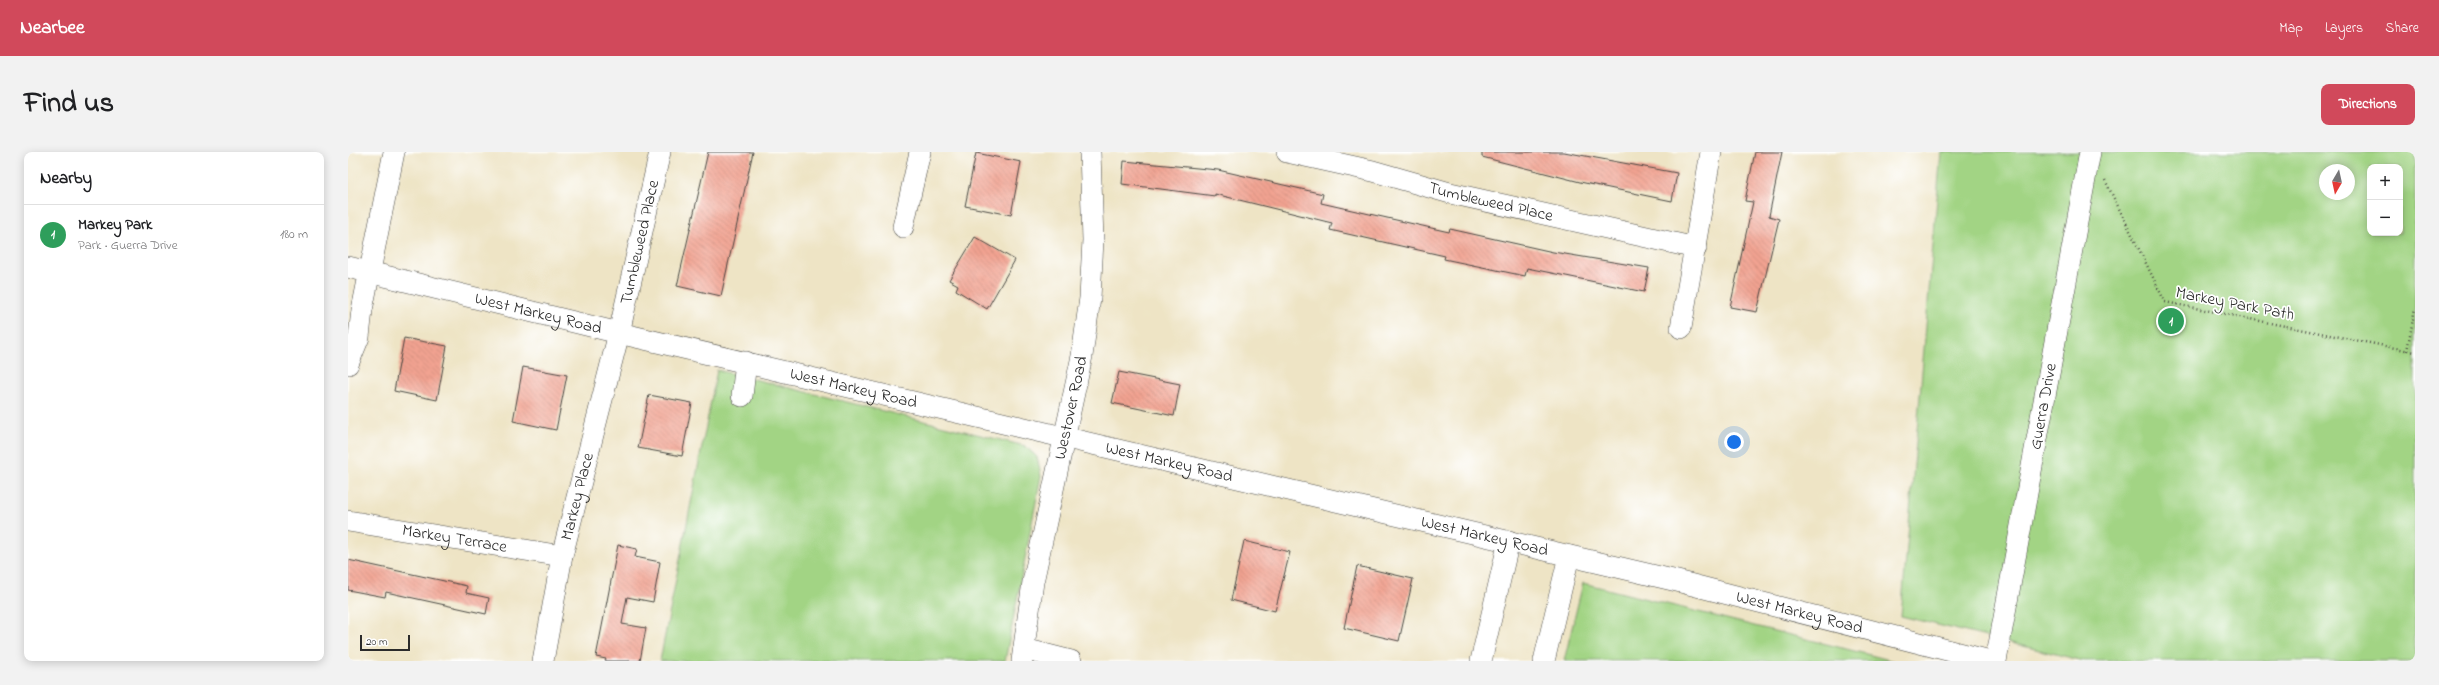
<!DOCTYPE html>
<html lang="en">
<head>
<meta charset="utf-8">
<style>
	body { margin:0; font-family:"Indie Flower",sans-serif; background:#f2f2f2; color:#202124 }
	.controls { position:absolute; right:12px; top:12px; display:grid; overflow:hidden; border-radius:8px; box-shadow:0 2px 10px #0003 }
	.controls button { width:36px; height:36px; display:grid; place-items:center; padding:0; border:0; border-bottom:1px solid #e0e0e0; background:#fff; color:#202124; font:20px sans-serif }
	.compass { position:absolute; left:1971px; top:12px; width:36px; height:36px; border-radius:50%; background:#fff; box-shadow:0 2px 10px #0003; rotate:189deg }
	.scale { position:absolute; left:12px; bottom:10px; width:50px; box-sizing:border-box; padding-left:4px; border:2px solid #2b2b2b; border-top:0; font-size:11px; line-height:14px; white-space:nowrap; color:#2b2b2b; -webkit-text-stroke:3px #fff; paint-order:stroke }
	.you { position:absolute; left:1386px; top:290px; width:14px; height:14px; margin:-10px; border:3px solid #fff; border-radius:50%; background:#1a73e8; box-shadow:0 0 0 6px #1a73e833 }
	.badge { display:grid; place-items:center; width:26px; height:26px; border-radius:50%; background:#d1495b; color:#fff; font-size:13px; font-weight:700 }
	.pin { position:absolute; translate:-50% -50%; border:2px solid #fff; box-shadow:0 1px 4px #0006 }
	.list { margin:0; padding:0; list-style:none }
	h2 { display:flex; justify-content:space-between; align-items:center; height:52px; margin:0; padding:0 16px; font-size:17px }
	h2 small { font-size:13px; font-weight:400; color:#757577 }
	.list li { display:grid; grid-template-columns:26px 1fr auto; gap:12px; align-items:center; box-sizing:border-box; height:60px; padding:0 16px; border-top:1px solid #e0e0e0 }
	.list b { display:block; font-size:15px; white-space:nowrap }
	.list p { margin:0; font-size:13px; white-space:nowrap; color:#757577 }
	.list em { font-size:13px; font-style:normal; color:#757577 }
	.map { position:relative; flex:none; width:2067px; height:509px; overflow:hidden; border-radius:8px }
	header { display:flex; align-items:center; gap:24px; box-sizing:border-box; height:56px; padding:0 20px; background:#d1495b; color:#fff }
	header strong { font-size:19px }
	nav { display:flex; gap:22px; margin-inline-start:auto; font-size:14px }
	.intro { display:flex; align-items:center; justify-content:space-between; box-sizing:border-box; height:96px; padding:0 24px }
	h1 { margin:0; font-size:28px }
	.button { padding:10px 18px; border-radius:8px; background:#d1495b; color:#fff; font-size:14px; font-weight:700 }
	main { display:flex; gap:24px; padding:0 24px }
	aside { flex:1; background:#fff; border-radius:8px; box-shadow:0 2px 10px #0003 }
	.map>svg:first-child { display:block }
</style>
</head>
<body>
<header>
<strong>Nearbee</strong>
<nav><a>Map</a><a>Layers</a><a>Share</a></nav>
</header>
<div class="intro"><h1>Find us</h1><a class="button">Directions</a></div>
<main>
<aside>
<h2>Nearby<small></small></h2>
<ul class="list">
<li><span class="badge" style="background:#2e9e5b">1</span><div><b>Markey Park</b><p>Park · Guerra Drive</p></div><em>180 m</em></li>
</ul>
</aside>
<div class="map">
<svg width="2067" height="509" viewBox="0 0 2067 509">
	<defs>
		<pattern id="building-back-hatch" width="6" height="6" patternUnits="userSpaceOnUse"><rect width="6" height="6" fill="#f2a391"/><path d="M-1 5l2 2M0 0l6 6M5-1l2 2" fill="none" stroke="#c48577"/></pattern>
	</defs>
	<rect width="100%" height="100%" fill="#fff"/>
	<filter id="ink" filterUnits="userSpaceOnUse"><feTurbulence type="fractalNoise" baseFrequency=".025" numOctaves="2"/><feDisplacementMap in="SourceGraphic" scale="8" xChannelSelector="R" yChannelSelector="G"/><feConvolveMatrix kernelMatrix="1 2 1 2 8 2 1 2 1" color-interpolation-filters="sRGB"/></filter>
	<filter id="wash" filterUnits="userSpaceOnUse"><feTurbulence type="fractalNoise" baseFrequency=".012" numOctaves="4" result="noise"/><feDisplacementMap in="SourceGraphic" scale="16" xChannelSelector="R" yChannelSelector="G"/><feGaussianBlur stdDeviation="0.9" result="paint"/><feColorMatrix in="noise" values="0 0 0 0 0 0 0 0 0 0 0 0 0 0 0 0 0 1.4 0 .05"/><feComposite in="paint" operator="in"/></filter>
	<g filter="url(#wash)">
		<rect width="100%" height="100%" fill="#eee4c5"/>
		<!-- green -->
		<path fill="#a2d484" stroke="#668058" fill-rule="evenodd" d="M1593,0H2067V509H1736L1553,464ZM2022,15H2052V81H2022ZM1977,18H2001V42H1977Z
			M369,218L677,294L689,305L693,324L657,509H312Z
			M1235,431L1546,509H1216Z"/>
		<g id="blocks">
			<!-- building -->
			<path fill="url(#building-back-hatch)" d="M360,0H405L373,144L329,134Z
				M1134,0H1216L1329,21L1324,49L1232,30L1134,5Z
				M1407,0H1434L1421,64L1431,67L1409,160L1382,155L1405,50L1397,49Z
				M628,1L673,10L663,63L617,54Z
				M776,9L870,18L975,42L973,51L1101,80L1102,77L1205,100L1301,116L1296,140L1179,116L1177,124L1096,107L1097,104L982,78L984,71L867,42V44L774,32Z
				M627,85L667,108L639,157L608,138L610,133L601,128Z
				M56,186L99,194L89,248L46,239Z
				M175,215L219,223L208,278L165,269Z
				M771,220L832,232L826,264L764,251Z
				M301,243L344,251L334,304L290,296Z
				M896,389L942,400L927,459L883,448Z
				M270,393L289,397L287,405L312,410L305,450L279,445L274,472L298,476L292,509H257L258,507L248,505Z
				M0,408L119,434L118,441L141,446L138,462L38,440L37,445L0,438Z
				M1009,414L1065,427L1051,489L996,476Z"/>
		</g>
	</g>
	<g filter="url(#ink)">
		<use href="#blocks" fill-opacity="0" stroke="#484742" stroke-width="1"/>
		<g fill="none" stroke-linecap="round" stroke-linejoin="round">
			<defs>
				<g id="minor">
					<path id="s1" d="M939,0L1025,19L1102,41L1348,96"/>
					<path d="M555,75L572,0"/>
					<path id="s2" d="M0,115L271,181L1329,429L1642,509"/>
					<path d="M1333,176L1363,0"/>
					<path d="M0,212L11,185L14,158L46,0"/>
					<path d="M394,244L398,210"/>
					<path id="s3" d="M0,369L214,404"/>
					<path d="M676,497L723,509"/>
					<path id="s4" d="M195,509L214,404L271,181L312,0"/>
					<path id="s5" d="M674,509L685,430L734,204L742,146L745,88L742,0"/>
					<path d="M1133,509L1161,389"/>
					<path d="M1196,509L1221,404"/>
					<path id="s6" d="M1648,509L1742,0"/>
				</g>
			</defs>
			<!-- minor casing -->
			<use href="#minor" stroke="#484742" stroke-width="22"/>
			<!-- path -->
			<path stroke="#484742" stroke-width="2.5" stroke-dasharray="1 3" stroke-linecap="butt" d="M1757,28L1817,150L2067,200
				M2059,199L2067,156"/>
			<!-- minor -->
			<use href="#minor" stroke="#fff" stroke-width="21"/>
		</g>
	</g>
	<g text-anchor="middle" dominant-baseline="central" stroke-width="3.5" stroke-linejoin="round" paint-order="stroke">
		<!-- street labels -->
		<g font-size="17" fill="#2b2b2b" stroke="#fff">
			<text stroke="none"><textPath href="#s1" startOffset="210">Tumbleweed Place</textPath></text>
			<text stroke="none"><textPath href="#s4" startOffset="430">Tumbleweed Place</textPath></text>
			<text transform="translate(1887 152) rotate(11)">Markey Park Path</text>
			<text stroke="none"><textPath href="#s2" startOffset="196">West Markey Road</textPath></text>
			<text stroke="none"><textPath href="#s2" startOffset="520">West Markey Road</textPath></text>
			<text stroke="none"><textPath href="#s6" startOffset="259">Guerra Drive</textPath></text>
			<text stroke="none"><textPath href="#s5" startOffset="258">Westover Road</textPath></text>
			<text stroke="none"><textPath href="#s2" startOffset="844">West Markey Road</textPath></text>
			<text stroke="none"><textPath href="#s4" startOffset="168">Markey Place</textPath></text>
			<text stroke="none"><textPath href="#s2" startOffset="1168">West Markey Road</textPath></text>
			<text stroke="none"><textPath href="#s3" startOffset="108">Markey Terrace</textPath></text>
			<text stroke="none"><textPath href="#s2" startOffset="1492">West Markey Road</textPath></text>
		</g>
	</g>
</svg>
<div class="controls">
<button>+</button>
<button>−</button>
</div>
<svg class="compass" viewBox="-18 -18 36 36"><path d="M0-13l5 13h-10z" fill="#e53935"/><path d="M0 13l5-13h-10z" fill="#757577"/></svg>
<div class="scale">20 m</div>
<div class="you"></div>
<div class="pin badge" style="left:1823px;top:169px;background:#2e9e5b">1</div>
</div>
</main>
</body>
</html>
